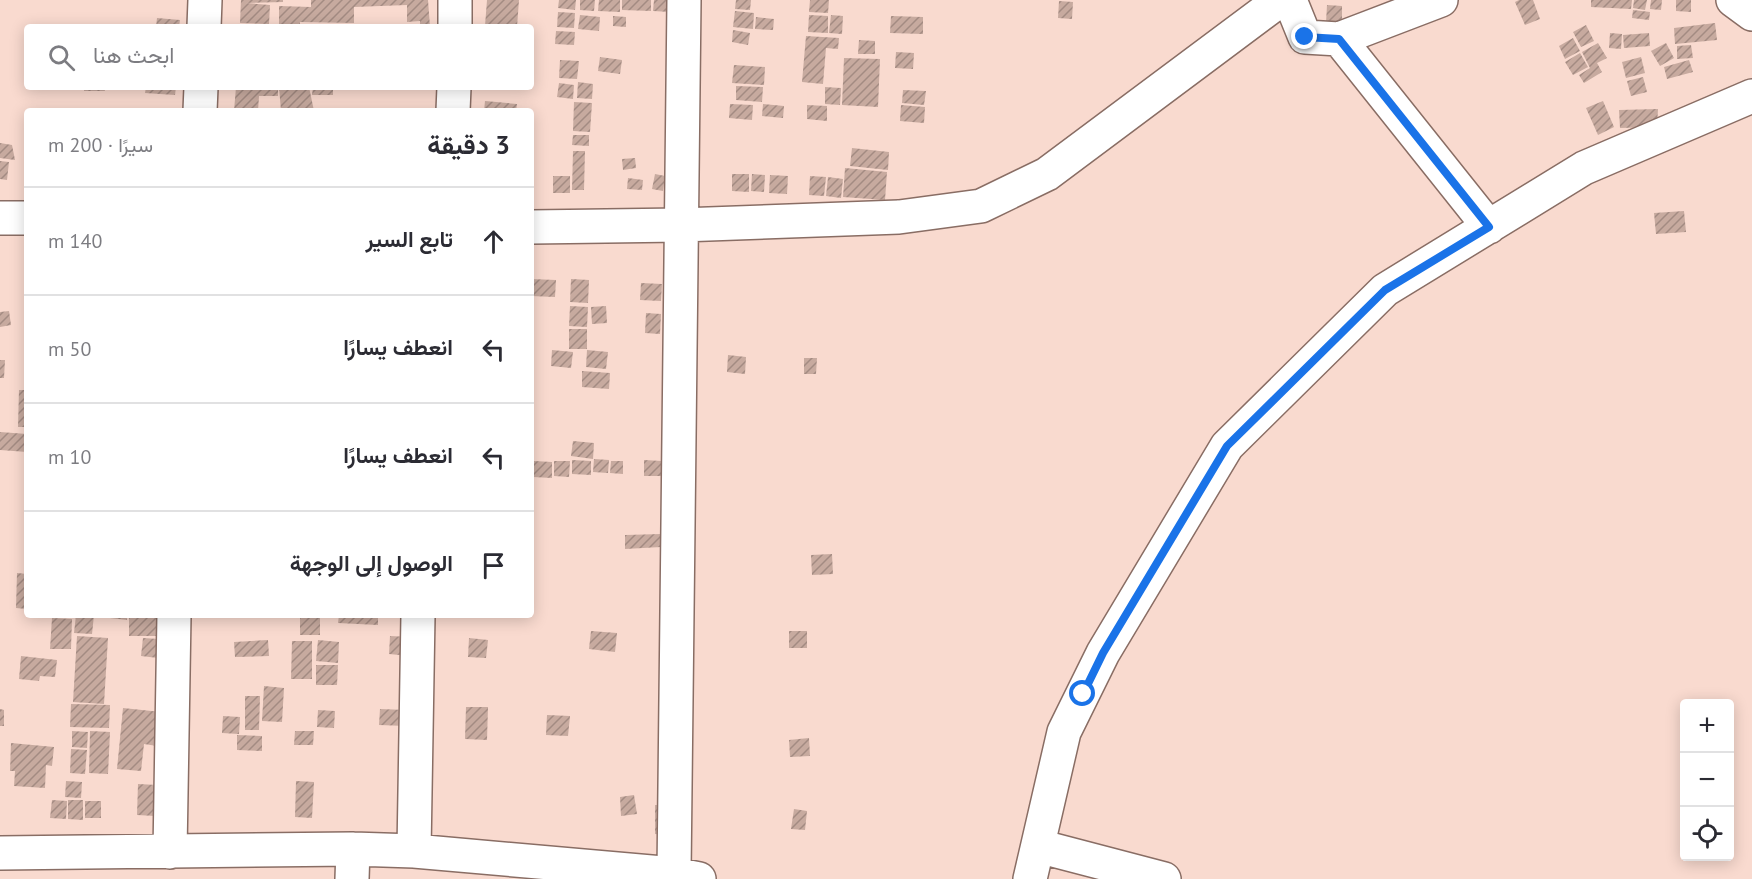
<!DOCTYPE html>
<html lang="ar">
<head>
<meta charset="utf-8">
<style>
	body { margin:0; font-family:"PT Sans",Vazirmatn,sans-serif; background:#f2f2f3; color:#2b2b33; direction:rtl }
	.controls { position:absolute; right:18px; bottom:18px; display:grid; overflow:hidden; border-radius:6px; box-shadow:0 3px 15px #0003 }
	.controls button { width:54px; height:54px; display:grid; place-items:center; padding:0; border:0; border-bottom:2px solid #e1e1e2; background:#fff; color:#2b2b33; font:30px sans-serif }
	.stop { position:absolute; width:18px; height:18px; margin:-14px; border:4px solid #1a73e8; border-radius:50%; background:#fff }
	.stop.end { background:#1a73e8; border-color:#fff; box-shadow:0 2px 6px #0008 }
	.list { margin:0; padding:0; list-style:none }
	h2 { display:flex; justify-content:space-between; align-items:center; height:78px; margin:0; padding:0 24px; font-size:26px }
	h2 small { font-size:20px; font-weight:400; color:#7c7c81 }
	.list li { display:grid; grid-template-columns:39px 1fr auto; gap:18px; align-items:center; box-sizing:border-box; height:108px; padding:0 24px; border-top:2px solid #e1e1e2 }
	.list b { display:block; font-size:22px; white-space:nowrap }
	.list em { font-size:20px; font-style:normal; color:#7c7c81 }
	.icon { flex:none; width:33px; height:33px; fill:none; stroke:currentColor; stroke-width:2; stroke-linecap:round; stroke-linejoin:round }
	.map { position:relative; flex:none; width:1752px; height:879px; overflow:hidden; direction:ltr }
	.search { position:absolute; background:#fff; box-shadow:0 3px 15px #0003; left:24px; top:24px; width:510px; height:66px; display:flex; align-items:center; gap:15px; box-sizing:border-box; padding:0 21px; border-radius:6px; color:#7c7c81; font-size:22px }
	.panel { position:absolute; background:#fff; box-shadow:0 3px 15px #0003; left:24px; top:108px; width:510px; height:510px; border-radius:6px; direction:rtl }
	.map>svg:first-child { display:block }
</style>
</head>
<body>
<div class="map">
<svg width="1752" height="879" viewBox="0 0 1752 879">
	<defs>
		<pattern id="building-hatch" width="6" height="6" patternUnits="userSpaceOnUse" patternTransform="scale(1.5)"><rect width="6" height="6" fill="#c7aa9f"/><path d="M-1 1l2-2M0 6l6-6M5 7l2-2" fill="none" stroke="#a38b82"/></pattern>
	</defs>
	<rect width="100%" height="100%" fill="#f9dacf"/>
	<!-- building -->
	<path fill="url(#building-hatch)" d="M241,0H283V2L246,3L270,5L269,24L240,23Z
		M311,0H428L430,27H420V21L407,22V5L354,7V23L300,22V27H279V6L311,7Z
		M487,0H519L517,27L485,26Z
		M559,0H576L575,10L558,8Z
		M580,0H595L594,11L580,10Z
		M599,0H620V12L598,11Z
		M622,0H651V11L622,10Z
		M654,0H670V12L653,11Z
		M736,0H751L750,10L735,9Z
		M810,0H829L828,13L809,12Z
		M1519,0H1533L1540,19L1525,25L1515,2Z
		M1591,0H1632L1631,9L1591,7Z
		M1634,0H1647L1645,10L1633,8Z
		M1651,0H1662L1661,10L1650,9Z
		M1676,0H1691V12L1676,11Z
		M1059,1L1073,2L1072,19L1058,18Z
		M1327,5L1342,6V24L1326,23Z
		M1633,10L1650,12L1649,20L1632,18Z
		M735,11L754,13L753,29L733,27Z
		M558,12L575,13L574,28L557,27Z
		M580,15L600,17L599,31L578,29Z
		M809,15L828,16V33L808,32Z
		M831,15L843,16L842,34L829,33Z
		M613,16L626,17V27L613,26Z
		M891,16L923,17V34L890,33Z
		M756,17L774,19L773,30L755,29Z
		M157,18L180,20L179,27H156Z
		M1715,23L1717,40L1675,44L1674,28Z
		M1586,25L1594,41L1581,47L1573,32Z
		M733,30L750,33L748,45L732,42Z
		M556,31L575,32L574,45L555,44Z
		M1610,33L1622,34L1621,49L1609,48Z
		M1649,33L1650,46L1624,48L1623,35Z
		M806,36L839,38L838,49L826,48L823,84L802,82Z
		M1573,38L1580,51L1565,59L1559,46Z
		M859,40L875,41V54H858Z
		M1598,43L1607,58L1597,63L1602,72L1584,83L1579,75L1590,68L1582,52Z
		M1666,43L1674,58L1660,66L1651,51Z
		M1691,45L1693,58L1677,59V46Z
		M896,52L914,53L913,69L895,68Z
		M1580,53L1588,67L1573,75L1565,62Z
		M600,57L622,60L620,74L598,71Z
		M1641,57L1645,73L1626,78L1622,62Z
		M844,58L880,59L878,107L842,105Z
		M560,60L579,61L577,79L559,78Z
		M1689,60L1693,72L1667,79L1664,67Z
		M734,65L765,67L764,85L732,83Z
		M1643,77L1647,92L1631,96L1627,81Z
		M578,82L593,84L592,99L577,98Z
		M559,83L574,85L573,99L557,97Z
		M736,86L763,87L762,102L736,100Z
		M84,87H104L105,91H84Z
		M146,87H176L175,95L145,93Z
		M236,87H278V96H259L258,111H234Z
		M279,87H309L314,111H281Z
		M313,87H333V95H312Z
		M825,87L841,88L840,105L825,104Z
		M903,90L926,91L924,105L902,103Z
		M485,101L517,104L516,111H484Z
		M1603,101L1614,127L1598,135L1586,108Z
		M574,102L592,103L590,132L573,131Z
		M730,104L753,105L752,120L729,118Z
		M763,104L784,106L783,118L762,116Z
		M807,105L827,106V121L807,119Z
		M901,105L925,107L924,123L900,121Z
		M1658,109L1657,127L1620,128L1619,110Z
		M573,135H589V146L572,145Z
		M0,143L12,145L15,160L0,158Z
		M852,148L889,152L888,170L850,166Z
		M573,151H585L584,190H572Z
		M635,158L636,168L623,170L622,159Z
		M0,161L9,162L7,180L0,179Z
		M845,168L887,172L885,200L843,197Z
		M655,174L665,176L663,191L652,189Z
		M732,174H749V192L732,191Z
		M752,174L765,175L764,192L751,191Z
		M770,175L788,176L787,194L769,193Z
		M553,176H570V193H553Z
		M810,176L826,177L824,196L809,195Z
		M828,177L843,179L841,198L826,196Z
		M628,178L643,180L642,190L627,189Z
		M1684,211L1686,232L1656,234L1654,213Z
		M531,279L556,280L555,297L531,296Z
		M571,279L589,280L588,303L570,302Z
		M641,283L662,284L661,301L640,300Z
		M570,306L588,307L587,327L569,326Z
		M606,306L607,323L592,324L591,307Z
		M9,311L11,325L0,327V312Z
		M646,313L661,314L660,334L645,333Z
		M569,329H587V349H569Z
		M552,350L573,352L571,368L551,366Z
		M587,350L608,352L606,369L586,367Z
		M728,355L746,357L745,374L727,372Z
		M804,358H817L816,374H804Z
		M0,360H5L4,378H0Z
		M582,371L610,373L609,389L582,387Z
		M19,390H27V427H18Z
		M0,432L27,434V452L0,450Z
		M573,441L594,443L593,459L571,456Z
		M594,459L609,460L608,473L593,472Z
		M572,460L591,461V475L572,474Z
		M644,460L662,461V476H644Z
		M534,461L552,462V478L533,477Z
		M554,461H570L569,477L554,476Z
		M611,461H623V474L610,473Z
		M661,534V547L625,549V535Z
		M832,554L833,574L812,575L811,555Z
		M17,573L27,574V609L16,608Z
		M76,615H94L92,634L74,633Z
		M111,615H127V620L110,618Z
		M129,615H163L162,636H129Z
		M339,615H378V625L338,623Z
		M300,617H320V635H300Z
		M52,618L72,619L71,649H50Z
		M591,631L617,633L615,652L589,649Z
		M789,631H807V648H789Z
		M77,636L108,638L104,704L73,702Z
		M390,636L411,637L410,656L389,654Z
		M143,638L159,639L158,658L141,656Z
		M469,638L488,640L486,658L468,657Z
		M268,640L269,656L235,657L234,642Z
		M318,640L339,642L338,663L316,661Z
		M292,641H312V679H291Z
		M21,656L57,660L55,677L40,676L39,681L19,679Z
		M316,665H338L337,685H316Z
		M264,686L284,688L282,722L262,721Z
		M245,696H260L259,730H245Z
		M71,704L110,705L109,728L70,727Z
		M466,707H488L487,740L465,739Z
		M123,708L161,712L157,746L144,744L141,771L117,769Z
		M0,709L4,710V726H0Z
		M380,709L406,710V726L379,725Z
		M318,710L335,711L334,728L317,727Z
		M547,715L570,716L568,736L546,735Z
		M223,716L240,717L239,734L222,733Z
		M72,731L88,732L87,748L72,747Z
		M90,731L110,732L108,774L89,773Z
		M295,731H314L313,745H294Z
		M237,735L262,736V751L237,750Z
		M809,738L810,756L790,757L789,740Z
		M11,743L54,747L52,766L46,765L45,788L14,786L15,771H10Z
		M71,749L87,750L85,774L70,773Z
		M66,781L82,782L81,798L65,797Z
		M296,781L314,782L312,818L295,817Z
		M138,784L157,785L155,816L137,815Z
		M634,795L637,814L621,816L620,797Z
		M52,800L67,801L66,819L50,818Z
		M68,800H83V820L68,819Z
		M85,801H101V818H85Z
		M655,805H668V835L655,834Z
		M794,809L807,811L805,830L791,829Z"/>
	<g fill="none" stroke-linecap="round" stroke-linejoin="round">
		<defs>
			<path id="minor" d="M1290,0L1305,37L1339,39L1489,227
				M1733,0L1752,14
				M204,27L205,0
				M455,27V0
				M1339,39L1441,0
				M200,111L201,87
				M453,111L454,87
				M0,218H27
				M531,227L681,225L899,217L981,206L1047,174L1280,0
				M1038,846L1164,879
				M414,851L418,615
				M170,852L174,615
				M0,853L353,849L414,851L674,874L699,879
				M352,879L353,849
				M672,879L674,874L684,0
				M1030,879L1064,732L1103,653L1227,446L1385,290L1584,168L1752,96"/>
		</defs>
		<!-- minor casing -->
		<use href="#minor" stroke="#896d64" stroke-width="36"/>
		<!-- minor -->
		<use href="#minor" stroke="#fff" stroke-width="33"/>
	</g>
	<g fill="none" stroke-linecap="round" stroke-linejoin="round">
		<!-- route -->
		<path stroke="#1a73e8" stroke-width="8" d="M1083,694L1103,653L1227,446L1385,290L1489,227L1339,39L1305,37"/>
	</g>
</svg>
<div class="controls">
<button>+</button>
<button>−</button>
<button><svg class="icon" aria-label="locate" viewBox="0 0 24 24"><circle cx="12" cy="12" r="6"/><path d="M12 2v4M12 18v4M2 12h4M18 12h4"/></svg></button>
</div>
<div class="stop" style="left:1083px;top:694px"></div>
<div class="stop end" style="left:1305px;top:37px"></div>
<div class="search"><svg class="icon" aria-label="search" viewBox="0 0 24 24"><circle cx="10" cy="10" r="6"/><path d="M15 15l6 6"/></svg>ابحث هنا</div>
<section class="panel">
<h2>3 دقيقة<small>سيرًا · 200 m</small></h2>
<ul class="list">
<li><svg class="icon" aria-label="ahead" viewBox="0 0 24 24"><path d="M12 20V5M6 11l6-6 6 6"/></svg><div><b>تابع السير</b></div><em>140 m</em></li>
<li><svg class="icon" aria-label="left" viewBox="0 0 24 24"><path d="M17 20v-9H6M10 6l-5 5 5 5"/></svg><div><b>انعطف يسارًا</b></div><em>50 m</em></li>
<li><svg class="icon" aria-label="left" viewBox="0 0 24 24"><path d="M17 20v-9H6M10 6l-5 5 5 5"/></svg><div><b>انعطف يسارًا</b></div><em>10 m</em></li>
<li><svg class="icon" aria-label="arrive" viewBox="0 0 24 24"><path d="M6 21V4h12l-3 4 3 4H6"/></svg><div><b>الوصول إلى الوجهة</b></div></li>
</ul>
</section>
</div>
</body>
</html>
